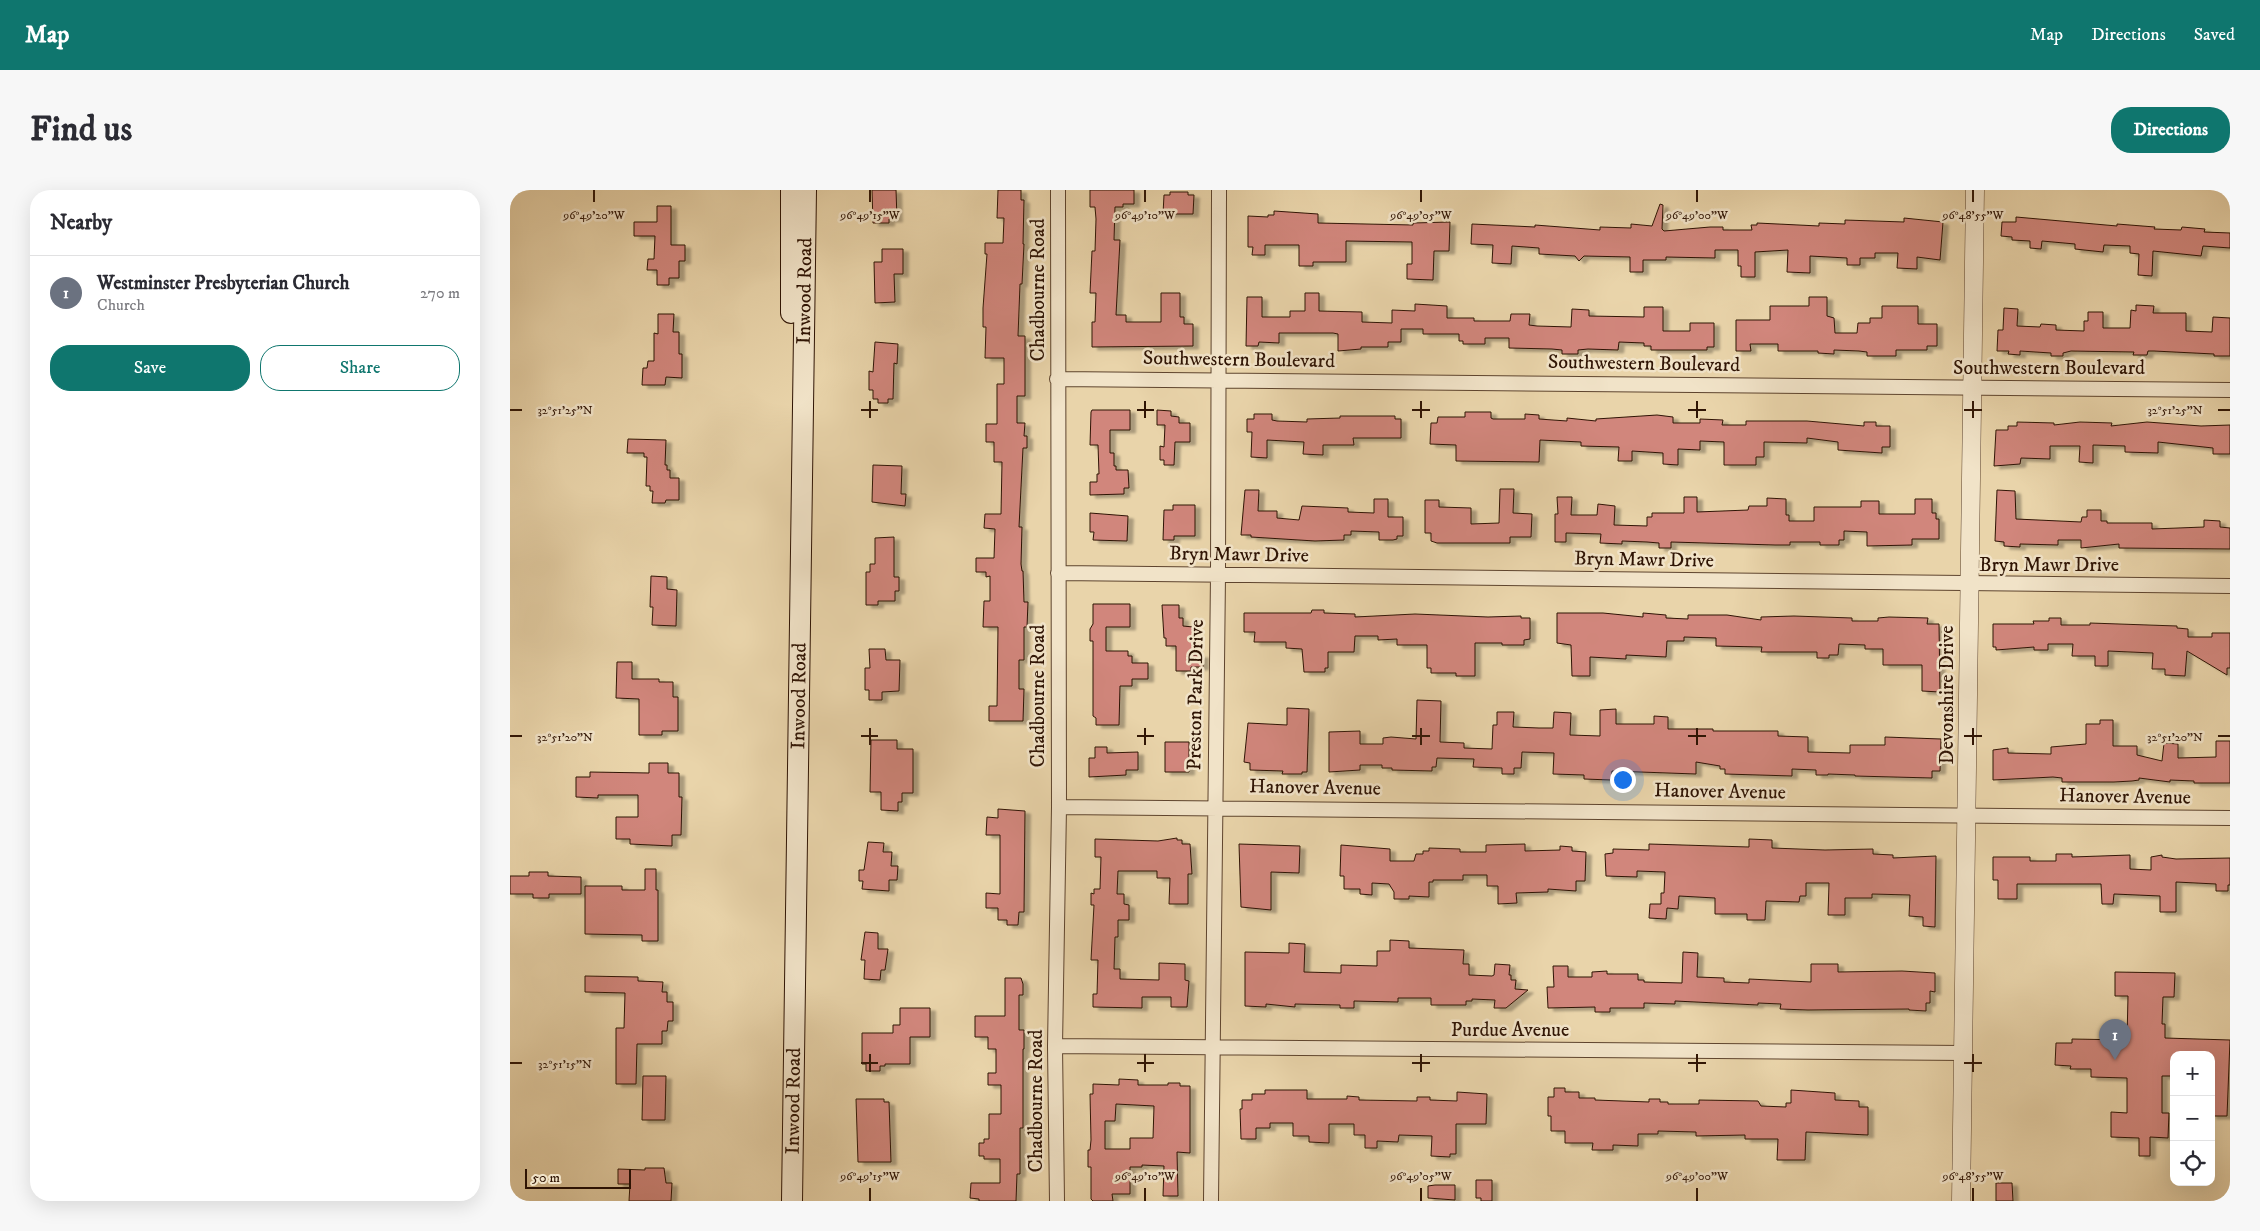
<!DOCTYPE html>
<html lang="en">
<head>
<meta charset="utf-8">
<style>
	body { margin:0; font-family:"IM FELL DW Pica",serif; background:#f7f7f7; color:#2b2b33 }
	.controls { position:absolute; right:15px; bottom:15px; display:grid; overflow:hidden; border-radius:10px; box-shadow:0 5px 20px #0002 }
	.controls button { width:45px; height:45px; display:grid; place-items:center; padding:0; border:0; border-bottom:1px solid #e1e1e2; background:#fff; color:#2b2b33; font:25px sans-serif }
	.scale { position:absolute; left:15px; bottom:12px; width:106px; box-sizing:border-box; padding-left:5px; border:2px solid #2f1404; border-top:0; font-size:14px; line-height:18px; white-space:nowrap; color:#2f1404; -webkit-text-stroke:4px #f1e3c8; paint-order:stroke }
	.you { position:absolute; left:1112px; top:589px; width:18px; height:18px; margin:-12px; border:4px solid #fff; border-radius:50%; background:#1a73e8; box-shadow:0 0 0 8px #1a73e833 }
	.badge { display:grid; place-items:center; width:32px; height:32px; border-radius:50%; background:#0f766e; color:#fff; font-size:16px; font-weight:700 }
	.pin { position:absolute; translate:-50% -41px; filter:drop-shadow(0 1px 2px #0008) }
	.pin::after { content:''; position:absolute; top:26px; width:18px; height:15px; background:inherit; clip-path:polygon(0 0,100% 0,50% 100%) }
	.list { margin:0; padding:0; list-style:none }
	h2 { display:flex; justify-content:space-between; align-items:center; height:65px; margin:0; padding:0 20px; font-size:21px }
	h2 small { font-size:16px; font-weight:400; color:#7c7c81 }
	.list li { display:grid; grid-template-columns:32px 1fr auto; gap:15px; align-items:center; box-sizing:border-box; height:75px; padding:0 20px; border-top:1px solid #e1e1e2 }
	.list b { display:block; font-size:19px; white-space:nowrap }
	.list p { margin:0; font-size:16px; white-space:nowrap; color:#7c7c81 }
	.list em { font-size:16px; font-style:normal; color:#7c7c81 }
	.actions { display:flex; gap:10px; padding:15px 20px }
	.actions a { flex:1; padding:11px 0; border:1px solid #0f766e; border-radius:20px; text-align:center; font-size:18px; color:#0f766e }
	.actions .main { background:#0f766e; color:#fff }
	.icon { flex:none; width:28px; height:28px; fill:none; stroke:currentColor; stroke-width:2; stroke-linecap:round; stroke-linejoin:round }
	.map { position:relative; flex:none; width:1720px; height:1011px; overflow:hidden; border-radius:20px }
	header { display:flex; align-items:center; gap:30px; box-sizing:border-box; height:70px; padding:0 25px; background:#0f766e; color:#fff }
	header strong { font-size:24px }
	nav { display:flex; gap:28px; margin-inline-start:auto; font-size:18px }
	.intro { display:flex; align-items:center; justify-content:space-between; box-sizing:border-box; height:120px; padding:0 30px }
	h1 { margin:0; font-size:35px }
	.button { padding:12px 22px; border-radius:20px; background:#0f766e; color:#fff; font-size:18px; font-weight:700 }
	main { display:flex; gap:30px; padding:0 30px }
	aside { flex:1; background:#fff; border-radius:20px; box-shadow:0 5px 20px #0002 }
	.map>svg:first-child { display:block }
</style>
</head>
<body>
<header>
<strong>Map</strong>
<nav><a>Map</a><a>Directions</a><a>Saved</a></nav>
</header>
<div class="intro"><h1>Find us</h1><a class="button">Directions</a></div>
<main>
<aside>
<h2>Nearby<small></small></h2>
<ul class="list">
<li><span class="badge" style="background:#6b7280">1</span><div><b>Westminster Presbyterian Church</b><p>Church</p></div><em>270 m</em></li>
</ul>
<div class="actions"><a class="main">Save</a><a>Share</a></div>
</aside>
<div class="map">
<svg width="1720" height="1011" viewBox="0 0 1720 1011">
	<defs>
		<filter id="shadow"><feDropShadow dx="5.5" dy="3" stdDeviation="1" flood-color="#0004"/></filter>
	</defs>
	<rect width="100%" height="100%" fill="#e9d4aa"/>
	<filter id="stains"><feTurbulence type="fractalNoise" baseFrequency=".004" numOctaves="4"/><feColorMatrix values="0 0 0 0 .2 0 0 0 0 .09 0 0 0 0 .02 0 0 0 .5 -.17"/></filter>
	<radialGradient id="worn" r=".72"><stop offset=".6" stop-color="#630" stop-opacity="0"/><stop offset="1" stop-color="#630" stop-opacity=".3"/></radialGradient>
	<!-- building -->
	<path fill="#d1867c" stroke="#2f1404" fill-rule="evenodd" filter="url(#shadow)" d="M362,0H386L387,29H379V33H363Z
		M488,0H511V10H514L513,54H514L512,94H510L508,146H515V206H507V233H515L514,246H517V258H513L509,337H512L511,374L512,381H513L514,412H518L517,437H514V470H509V499H514L513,531H479V516H487L488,437H473L474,411H480V386L476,387V382H466V368H484L485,339L474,338L475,324H491L492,272H484V252H476V234H487V194H494V168H475L476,137H473V118L477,64H475V53H493L494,28H487Z
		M580,0H624V14H613V17H605L604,50H610L606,125H616V132H651V103H670V127H674V134H683V156L582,157V132H585L586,103H580L582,61H585L586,29L585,17H580Z
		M660,2H678V5H684L683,24H653L654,5H660Z
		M1150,14L1153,15L1152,39L1154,41L1200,37H1213V40H1242L1241,35H1247V33L1309,36V33L1335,34V30L1394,32V28L1433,32L1430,70L1407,67V79L1387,78L1388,63H1365V68H1350V75H1337V68L1300,66V83L1277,82L1278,60L1245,62V87H1231V76H1228V60H1205V68L1156,67V70H1133V82H1120V67L1074,66L1069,71L1065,66L1029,64V58L1002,56L1001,74L982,73L983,55L961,54L962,34L1025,37V35L1090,40V37L1121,38V34L1142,36Z
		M147,16H161V55H175V71H169V88H159V95H147V80H137L138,69H144L145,46H124V32H147Z
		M764,21L808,24V33L903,35V33L940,32L939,61H924L923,90L897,89V74H902V52L836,51V72H803V76H789V55H755V65H742L743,57H738V26L758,27V25H764Z
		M1506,27L1607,36V34L1645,37L1644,39L1671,40L1672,37L1695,39L1694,42L1720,43V58L1693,56L1691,66L1643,61L1642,86L1628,85L1629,64L1620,63V56L1594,55L1593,62L1565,59V54L1532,51L1531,59L1520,58V51L1502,50V47L1491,46L1492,32H1506Z
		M372,59H393V84H384L385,112L365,113L364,72H372Z
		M795,103H809V121L852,122V132L882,133V120L905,121V114L937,116V128H964V131H1000L1001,124H1020L1019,135L1027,136L1061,137L1062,119L1079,120V126L1134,127V117H1153V141H1180V133H1204V157H1197V160H1141V156H1134V153L1109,152L1108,160L1078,159L1068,160V164H1052V160L1042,159L999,158V148H975V154H953V151H949V144H913V139H891V152H878V157H851V159L828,161V144L823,143H769V153L749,152L748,156H736L737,107H752V127H780V121H795Z
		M1299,107H1317V126L1324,128L1325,143H1347L1348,133H1360V128H1372V116H1408V134H1427V156H1417V160H1386V166H1357V162L1349,161L1324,160V164L1308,163V161H1268V154H1240L1241,161H1226V130H1260V116H1299Z
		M1626,115L1644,116L1643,123H1676V141L1702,142L1703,127L1720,128V166H1704V164L1644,161H1638L1637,165H1623L1624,162L1561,161L1553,163V166H1541V163L1510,161V165L1498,164L1499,161H1487L1488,140H1493L1494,118L1508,119L1507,136L1530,137L1531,134L1546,135V140L1574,141V131H1578V122H1593V138H1620L1621,120L1626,121Z
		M148,124H164L163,142H169V164H172V188L156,187L155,195H132L133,178H137L138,171H144V143L148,144Z
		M365,152L388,154L387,174L384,173L383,209H378V213H368V209H363V200H359V181L363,182Z
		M582,220H620V240H600V263H604V276H606V280H618L619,298H614V304L580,305V292H587V284H589L588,255H580L581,222Z
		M647,220L661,221V226L669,227V233H680V252H665L664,275H654V270H650V256L654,257L655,235H647Z
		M955,222H981V228L983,229H1015V224L1029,225V229L1057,231V228L1086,231V229L1147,225L1163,227V233H1190V229L1213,230L1212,235H1236V231H1297L1354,236V232H1366V236H1380V257H1372V263L1328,260V252L1297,248V253L1254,252V267H1246V275H1214V252L1190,251V260L1168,259V275L1153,274V263L1122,261V271H1108L1109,257L1071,256V252L1030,250L1029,272L946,271V255L920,254L921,233H927L928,227H955Z
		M744,224H762V230L767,231L797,232V229L830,228V226H885V229H891V248H843L844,255H813V265L793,264L794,252L757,250V268L741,267L742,242H737V229H744Z
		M1507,232L1544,233V235L1570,232L1602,233L1601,236L1637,232L1691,236L1720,235V264H1703V258L1648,252V263L1615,262V256L1583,255V273L1569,272L1570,256H1540V269L1511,268L1510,274L1484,276L1486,240H1498V236H1507Z
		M118,249L156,250L155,275H157V280H160V288H169V310H156L155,313H142L143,301H140V296H136L137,267H134V263H117Z
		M363,275L392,276L391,304H396L395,316L362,312Z
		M990,299H1004L1003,323L1022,324L1021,347H1000V353H927L921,351V343H915V310H929V317L961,318V334L989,333Z
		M735,300H749L748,321H767V328L789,330L792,316L838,318V322L864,323V309H878V327H893V346H887V349L883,350H869V342L841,341V345H834V350L805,351L741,347V345H731Z
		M1487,300L1505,301L1506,329L1571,332L1572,327H1577V320H1591V331H1597V333H1642V339L1694,337V330L1710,331V337L1720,338V359L1609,358V354L1571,358V350H1548V355L1510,354V357L1494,356V352L1485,351Z
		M1047,307H1062L1061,325H1087L1088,314L1105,316L1104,335L1137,336V327H1142V323H1174V307H1187V322L1238,320L1239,316H1257V308L1276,309V325H1279V331H1304V317H1351V311H1369V324H1405V309H1422V323H1426V329H1429V349H1402V355L1357,356V342L1334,341V350H1329V355H1310V352H1280V355H1265L1161,352V358H1149V353L1137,352L1112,351V354L1090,353L1091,344L1056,343V352H1045V324H1048Z
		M663,315H685V346H664V350H653L654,320H663Z
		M580,323L618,326L617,351L583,350L584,342H580Z
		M384,347V387H389V401H385V411H368V415H356V382H360V374H365V348Z
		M141,386L157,387V399L167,400L166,436L142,435L143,417H140Z
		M583,414H620V437H596V461H618V466H622V473H638V489H622V496H610L609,535H586V528L583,526V451H580V439L583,434Z
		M652,415H669V428H673V436L683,437L682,465H693V477H681V481H666V456H656V448H654Z
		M802,420H814V423L845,424V427L905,424L978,427L1011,426V428H1020V449L1014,450V455H992V453H965V486H946V483H921V478H917V455H887V449L868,450V446H845L844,462H818V478H815V482H794L792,459L776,458V452H744L745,442H734V423H801Z
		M1047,423H1093L1133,427V423L1156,425V428L1178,429V425H1217L1251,430V427L1284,426L1342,428V431H1368V428L1379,427L1418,428L1417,434H1429L1430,502L1412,501V475H1373V459H1355V455L1329,454L1328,465H1319V468H1307V462H1251L1252,457L1206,456V448L1174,447V451H1157L1156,467L1116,465V469L1080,467V486H1062L1061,455L1047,453Z
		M1539,428H1551V435H1580V433L1667,436V438L1678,439V447H1702V443H1720V478H1717V485L1677,461L1675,486L1655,485V479H1642L1643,463L1598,461V476H1585V466H1562L1563,454H1538V460H1524V457L1486,460V457H1483V434H1524L1523,431H1539Z
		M359,459H375L376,470H390L389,501L372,502V510H359V500H355V478H360Z
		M107,472H122V489H149V492H163V507H168V541H152V545H129V509L106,508Z
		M907,510L931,511L930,552L954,553V558L982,559L983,535H987V522H1004L1003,537L1029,538H1043L1044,522L1061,523L1060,545L1090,546V520L1106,519V534H1144V526L1158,527V539H1203V541H1268V546L1298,547V562L1340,563V555H1375V547L1431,549L1430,581H1422V588L1345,586V585L1318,584V585H1306V580L1282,579V586L1215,584V579H1210V576L1186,572V584L1102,581L1101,590L1074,589V585L1043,584L1044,563L1012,562L1011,578H1004V584H992V578L963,577L964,569L927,568L926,577H922V581L882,580V578H872V575H850V580L819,582V542L850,541V554H873V548L881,547L906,549Z
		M777,518L799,519L797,582H792V584H772L773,581L740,580V573L734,572L738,533L777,535Z
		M1590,530H1603V556H1627V565L1652,571L1654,553L1668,554V568L1706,567V551H1720V593H1684V591L1660,590V592L1629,588V590L1622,591L1604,592H1552V588L1543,587L1483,590V560L1498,558V563L1541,564V557L1576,554V534H1590Z
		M361,550H387V559H403V603H392V612H388V621L371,620V602H360Z
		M655,552H679V582H655Z
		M585,557H597V563L628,562V580H616V585L579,587V568H585Z
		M139,573H158V583H169V607H172L171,645H162V656L120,654V649H106V627H128V605H88V608L66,607V587H80V582L139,583Z
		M488,619L515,621L514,722H509L508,735H497V730H488V718H476V703L490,704V645H476L477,627L488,628Z
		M667,648V650H672V654H680L682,684H678V714H659L660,688H647V681H608L607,704H614V714L619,715V730H608V747H605L604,779H610V789L649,790V773L675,774V790L679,791L677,817H661V807H632V818L583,817V804H587L588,770H581L584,715H581V703L584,704V699H590L591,667H585V649L648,651Z
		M1239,649L1262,650V658L1315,660L1363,659V664L1383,665V668L1426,666L1425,737L1413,736V727L1399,726L1400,705L1362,704V708H1335V725H1318L1319,693H1296V706H1290L1289,712L1256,711L1255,730H1237V724H1205V708L1169,706L1168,719L1157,718L1156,729L1139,728L1140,714H1151V703H1154L1155,682L1127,681V687L1096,686L1095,664L1103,663V659L1139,660V654L1239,657Z
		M358,652L374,653L373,662H382L381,676H388L387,690H379V701L352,699L353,691H349V680H354Z
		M729,654L790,656L789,683L761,682V720L731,717Z
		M1015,654V661L1050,660V656L1062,657V661L1076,662L1075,691H1066V701L1038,699V702L1006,703L1007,713L988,714V696H977V685H953V690H923V692H919V707L899,706V709H884V702L879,694L862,693V705L850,704V699H834V686H830L831,655L880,659V671H904L906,664H913V661H919V658L950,659V662H976V655Z
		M1546,664H1562V667L1620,665V679L1641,680V667L1652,665V667L1666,669L1720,668V695H1718V701H1706V694L1666,692V722H1650V706L1604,704L1603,714H1592L1591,694H1507V709H1488V690H1483V667H1520V671H1546Z
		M135,679H146V700H148V751H132V745L75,744V696H112V700H135Z
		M19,682H38V686L71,687V704H39V708H23V704H0V686H19Z
		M355,742L368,743V759H378L375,780H371L370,790L354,789L355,770H351Z
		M880,750L899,751V758L954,760L953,774H959V785L982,786L984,785L985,774L1000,775L999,785H1001V790H1006L1005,799L1018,800L996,818H984L985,810L962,809V811H956V815H921V808H888V812L844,811V818H830V815L785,814V817L756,814V817L735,816V762L779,763V753L795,754L794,782L831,783V775L867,776V761H880Z
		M1173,762L1188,763L1187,787L1214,788V792L1239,793V789L1301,792V774H1328V782L1392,781L1425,783V802L1420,801V813H1416V821L1399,820V819L1298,820L1270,819L1271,814L1248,813V815L1165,811V814L1134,813V818H1100V822H1085V817L1038,818L1037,797H1044L1043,776H1058V787H1082V782L1097,781V784H1128V790H1134V792L1172,793Z
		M1605,782L1665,783L1664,807H1653L1652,834H1655V848L1720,850L1717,926H1701V865H1664V886H1652V923H1659L1658,948L1640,947V966H1629V948L1601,947V922L1617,923V888L1581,887V879H1560L1561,876L1545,875L1546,853H1562V849L1617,850L1618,806H1605Z
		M75,786L128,787V791L153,792L152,802H157V812H163V831H158L157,841H152V854H127L126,894H106V838H114L115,803L75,802Z
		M495,788H511L513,794V805H509V840H514V859H513V938H510V984H507L506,1011H469V1009L460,1008L461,993H490V969H474V966H469V953H474V949H479V924H491V895H478V883H486V859H478V847H465V826H495Z
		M390,818H420V847H400V874H375V876H370V881H356V874H352V843H383V835H390Z
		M133,886H156L155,930H132Z
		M609,889L628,890V895H658V893H670V896H680V963L667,962L668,1006H653L654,976L632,975V977H620V1004H602L603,1011H583L581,1009V977H578V960H580L581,950L580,904H583V894L609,895ZM606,914L644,916L643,948H620V959H595V931H605Z
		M1044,898H1055V902H1069V908H1085V910L1139,912V909H1150V912H1158V914H1189V910L1248,911L1251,916L1276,917V913H1281V900L1325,903V910L1349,911V917H1358V945L1296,942L1295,970H1267L1268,949H1235V945L1186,946V942L1148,941V944H1128V956L1103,955V960H1082L1083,953H1055V941H1041V926H1038V907H1044Z
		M755,900H797V909H837V906L849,907V910L907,911V907H920V910L947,911V902L977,904L976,934H946V964H940V967L921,966L922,946L889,945L888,952L867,951V958H855V945H844V934H819V953L799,952V946H783V933H760V938H746V949H731L730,919H732V910H742V904H755Z
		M346,909H374V912H379L381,972H348Z
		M135,978H154L156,993H162L161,1011H119L120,994H108V979L135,980Z
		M966,990H982V1011H971V1008H966Z
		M1486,993H1502L1503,1011H1486Z
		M925,995H945V1010L918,1008V996Z"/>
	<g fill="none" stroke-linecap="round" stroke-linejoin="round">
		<defs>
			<path id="minor" d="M547,189L1720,200
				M548,383L1720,396
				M549,617L1720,628
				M545,856L1454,863
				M547,1011L545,856L549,617L548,0
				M701,1011L708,385L709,0"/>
			<path id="tertiary" d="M1451,1011L1465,0"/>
			<g id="secondary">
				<path d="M281,123V0"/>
				<path id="s1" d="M282,1011L296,0"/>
			</g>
		</defs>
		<!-- minor casing -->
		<use href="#minor" stroke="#5e442e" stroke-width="16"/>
		<!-- tertiary casing -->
		<use href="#tertiary" stroke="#5e442e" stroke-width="19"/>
		<!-- secondary casing -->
		<use href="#secondary" stroke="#2f1404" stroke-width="22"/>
		<!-- minor -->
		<use href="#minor" stroke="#f1e3c8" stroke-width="14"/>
		<!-- tertiary -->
		<use href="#tertiary" stroke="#f1e3c8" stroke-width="18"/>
		<!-- secondary -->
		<use href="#secondary" stroke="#f1e3c8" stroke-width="20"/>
	</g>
	<!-- ticks -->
	<path fill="none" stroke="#2f1404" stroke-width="2" d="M84,0V12M360,0V12M635,0V12M911,0V12M1187,0V12M1463,0V12M360,211V228M635,211V228M911,211V228M1187,211V228M1463,211V228M0,220H12M351,220H368M627,220H644M902,220H920M1178,220H1196M1454,220H1472M1708,220H1720M360,538V555M635,538V555M911,538V555M1187,538V555M1463,538V555M0,546H12M351,546H368M627,546H644M902,546H920M1178,546H1196M1454,546H1472M1708,546H1720M360,864V882M635,864V882M911,864V882M1187,864V882M1463,864V882M0,873H12M351,873H368M627,873H644M902,873H920M1178,873H1196M1454,873H1472M360,998V1011M635,998V1011M911,998V1011M1187,998V1011M1463,998V1011"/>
	<g text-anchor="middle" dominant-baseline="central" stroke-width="5" stroke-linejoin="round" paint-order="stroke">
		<!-- street labels -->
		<g font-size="20" fill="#2f1404" stroke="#f1e3c8">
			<text transform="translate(528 100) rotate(-90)">Chadbourne Road</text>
			<text stroke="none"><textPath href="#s1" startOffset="910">Inwood Road</textPath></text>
			<text transform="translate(729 170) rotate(1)">Southwestern Boulevard</text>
			<text transform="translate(1134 174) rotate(1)">Southwestern Boulevard</text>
			<text x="1539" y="178">Southwestern Boulevard</text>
			<text transform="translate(729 365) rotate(1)">Bryn Mawr Drive</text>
			<text transform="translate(1134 370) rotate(1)">Bryn Mawr Drive</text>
			<text x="1539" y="375">Bryn Mawr Drive</text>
			<text transform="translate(686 505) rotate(-89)">Preston Park Drive</text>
			<text transform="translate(1437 505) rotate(-90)">Devonshire Drive</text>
			<text stroke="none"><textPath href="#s1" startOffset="505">Inwood Road</textPath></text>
			<text transform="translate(528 506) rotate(-90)">Chadbourne Road</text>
			<text transform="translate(805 598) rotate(1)">Hanover Avenue</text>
			<text transform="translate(1210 602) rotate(1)">Hanover Avenue</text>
			<text transform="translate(1615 607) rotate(1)">Hanover Avenue</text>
			<text x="1000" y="840">Purdue Avenue</text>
			<text stroke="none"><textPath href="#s1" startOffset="100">Inwood Road</textPath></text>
			<text transform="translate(526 911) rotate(-90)">Chadbourne Road</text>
		</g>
	</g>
	<g font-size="12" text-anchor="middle" fill="#2f1404" stroke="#f1e3c8" stroke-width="5" stroke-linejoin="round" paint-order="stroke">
		<text x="84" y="29">96°49'20"W</text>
		<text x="360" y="29">96°49'15"W</text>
		<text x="635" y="29">96°49'10"W</text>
		<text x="911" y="29">96°49'05"W</text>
		<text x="1187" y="29">96°49'00"W</text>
		<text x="1463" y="29">96°48'55"W</text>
		<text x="55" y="224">32°51'25"N</text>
		<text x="1665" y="224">32°51'25"N</text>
		<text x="55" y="551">32°51'20"N</text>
		<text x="1665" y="551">32°51'20"N</text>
		<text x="55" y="878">32°51'15"N</text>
		<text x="360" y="990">96°49'15"W</text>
		<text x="635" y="990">96°49'10"W</text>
		<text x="911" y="990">96°49'05"W</text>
		<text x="1187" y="990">96°49'00"W</text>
		<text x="1463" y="990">96°48'55"W</text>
	</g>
	<rect width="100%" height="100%" filter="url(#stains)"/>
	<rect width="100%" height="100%" fill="url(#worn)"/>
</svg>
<div class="controls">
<button>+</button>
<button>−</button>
<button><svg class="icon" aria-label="locate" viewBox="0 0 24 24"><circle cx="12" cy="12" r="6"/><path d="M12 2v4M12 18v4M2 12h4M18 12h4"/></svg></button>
</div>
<div class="scale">50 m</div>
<div class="you"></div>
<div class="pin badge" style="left:1605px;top:870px;background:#6b7280">1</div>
</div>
</main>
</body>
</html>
